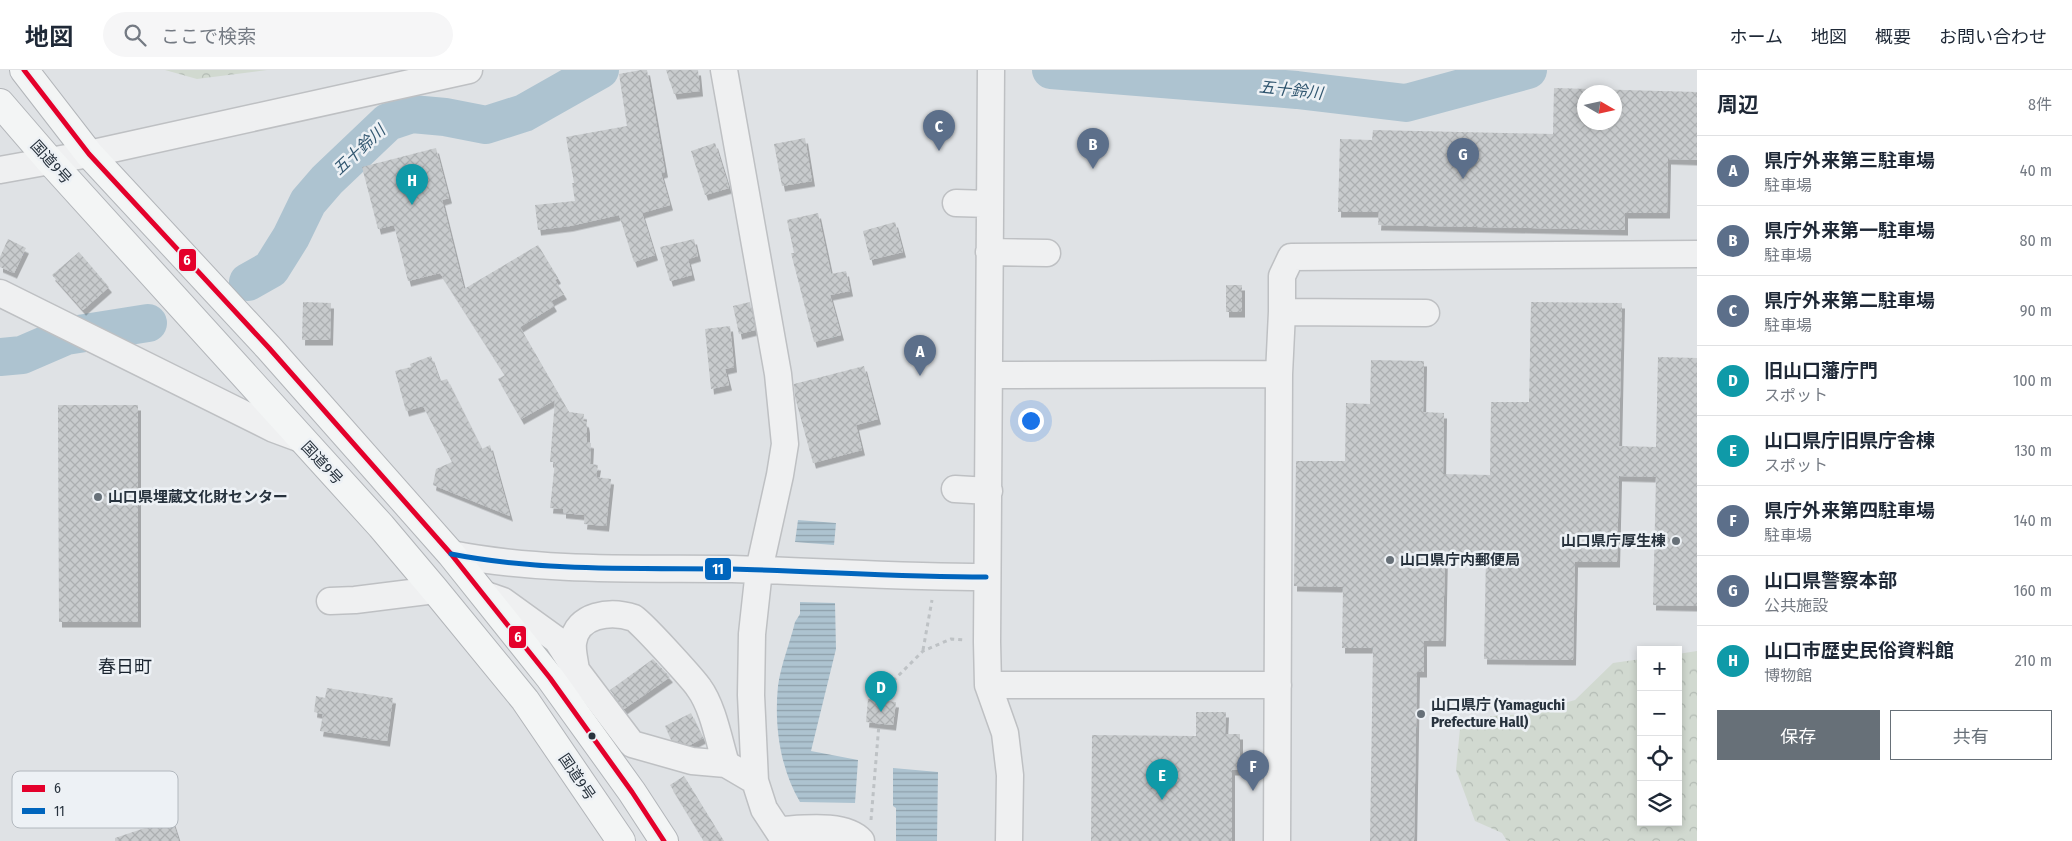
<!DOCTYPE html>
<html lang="ja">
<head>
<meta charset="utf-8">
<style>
	body { margin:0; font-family:"Fira Sans Condensed","Noto Sans JP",sans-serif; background:#f6f6f7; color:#1f2937 }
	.controls { position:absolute; right:15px; bottom:15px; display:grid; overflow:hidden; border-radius:0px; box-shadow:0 2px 8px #0003 }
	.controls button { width:45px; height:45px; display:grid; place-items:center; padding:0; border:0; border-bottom:1px solid #e0e1e3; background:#fff; color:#1f2937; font:25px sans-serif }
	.compass { position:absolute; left:1577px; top:15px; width:45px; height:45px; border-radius:50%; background:#fff; box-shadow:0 2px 8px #0003; rotate:99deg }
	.you { position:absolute; left:1030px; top:350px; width:18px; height:18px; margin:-12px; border:4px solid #fff; border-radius:50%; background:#1a73e8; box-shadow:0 0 0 8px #1a73e833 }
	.badge { display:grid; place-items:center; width:32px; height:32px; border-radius:50%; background:#677078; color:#fff; font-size:16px; font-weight:700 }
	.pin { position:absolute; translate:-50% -41px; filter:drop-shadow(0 1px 2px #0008) }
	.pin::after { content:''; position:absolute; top:26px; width:18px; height:15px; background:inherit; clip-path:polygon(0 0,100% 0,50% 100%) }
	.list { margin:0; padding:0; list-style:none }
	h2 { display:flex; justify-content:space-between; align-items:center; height:65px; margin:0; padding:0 20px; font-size:21px }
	h2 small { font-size:16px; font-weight:400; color:#747a83 }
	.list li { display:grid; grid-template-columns:32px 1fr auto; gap:15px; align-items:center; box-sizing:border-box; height:70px; padding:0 20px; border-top:1px solid #e0e1e3 }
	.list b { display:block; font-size:19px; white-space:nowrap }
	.list p { margin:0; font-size:16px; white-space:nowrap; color:#747a83 }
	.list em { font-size:16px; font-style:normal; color:#747a83 }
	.actions { display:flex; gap:10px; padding:15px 20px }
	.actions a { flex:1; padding:11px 0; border:1px solid #677078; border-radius:0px; text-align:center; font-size:18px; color:#677078 }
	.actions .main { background:#677078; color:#fff }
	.icon { flex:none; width:28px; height:28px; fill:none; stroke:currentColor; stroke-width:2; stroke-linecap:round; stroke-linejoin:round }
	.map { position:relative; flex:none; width:1697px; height:771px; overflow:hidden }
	header { display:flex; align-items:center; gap:30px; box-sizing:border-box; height:70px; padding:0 25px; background:#fff; border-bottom:1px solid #e0e1e3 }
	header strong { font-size:24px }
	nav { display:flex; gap:28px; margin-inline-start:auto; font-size:18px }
	.search { width:350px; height:45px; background:#f6f6f7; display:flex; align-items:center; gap:12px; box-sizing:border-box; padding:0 18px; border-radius:28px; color:#747a83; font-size:19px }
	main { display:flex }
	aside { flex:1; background:#fff }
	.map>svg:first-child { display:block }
</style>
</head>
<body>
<header>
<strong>地図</strong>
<div class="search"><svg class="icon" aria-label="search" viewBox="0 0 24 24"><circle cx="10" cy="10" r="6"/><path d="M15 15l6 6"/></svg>ここで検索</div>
<nav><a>ホーム</a><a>地図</a><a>概要</a><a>お問い合わせ</a></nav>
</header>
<main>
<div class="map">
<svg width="1697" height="771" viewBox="0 0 1697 771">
	<defs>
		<pattern id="forest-crowns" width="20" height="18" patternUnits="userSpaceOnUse" patternTransform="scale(1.25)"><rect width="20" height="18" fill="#d1d9d0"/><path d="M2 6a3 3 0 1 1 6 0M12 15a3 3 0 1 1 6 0" fill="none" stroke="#b3bbb4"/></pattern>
		<pattern id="water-rules" width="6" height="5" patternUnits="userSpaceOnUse" patternTransform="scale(1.25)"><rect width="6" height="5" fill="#adc3d0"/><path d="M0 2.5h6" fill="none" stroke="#8d9faa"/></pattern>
		<pattern id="building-cross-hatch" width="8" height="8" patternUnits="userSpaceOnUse" patternTransform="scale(1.25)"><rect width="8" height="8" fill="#c8cbcd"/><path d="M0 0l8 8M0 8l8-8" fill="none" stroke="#acafb1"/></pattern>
		<filter id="shadow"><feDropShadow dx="3" dy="5.5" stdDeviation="0" flood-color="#0004"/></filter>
	</defs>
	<rect width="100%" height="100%" fill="#dfe2e5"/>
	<!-- forest -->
	<path fill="url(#forest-crowns)" d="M165,0H267L197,9Z
		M1697,581V771H1507L1502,763L1475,751L1456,700L1461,648L1526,644L1575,630L1613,593L1641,589V752H1678V584Z"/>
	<!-- water -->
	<path fill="url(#water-rules)" d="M798,450L836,453L834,475L795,472Z
		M800,532L835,533L836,579L811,681L858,690L855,733L800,732C780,698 774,655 778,616C781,594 790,573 795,552L800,544Z
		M893,698L938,702L937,771H896V738L893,736Z"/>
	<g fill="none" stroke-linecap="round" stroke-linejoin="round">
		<!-- river -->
		<path stroke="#adc3d0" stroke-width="38" d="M1051,0L1297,20L1406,33L1528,0
			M248,212L271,199L291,167L308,132L327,110L388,52L412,44L445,47L486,55L524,43L600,0
			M0,287L22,285L66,266L148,253"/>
	</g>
	<!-- building -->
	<path fill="url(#building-cross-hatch)" fill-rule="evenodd" filter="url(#shadow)" d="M641,0H647L665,102L661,103L670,135L642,143L655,185L634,192L619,145L570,156L538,160L535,135L575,131L572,113H574L566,67L627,56L619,4Z
		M666,0H698L700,21L674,24Z
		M1554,18L1697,22V90L1668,89L1667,143H1625V160L1378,155L1379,142H1338L1340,69L1372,70L1373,60L1553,64ZM1584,22H1614V52H1584Z
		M805,68L812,111L782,116L774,74Z
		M715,73L729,118L705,125L691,81Z
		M436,78L449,128L442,130L464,219L538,175L558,208L555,210L564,224L551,231L554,236L520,257L569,342L584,344L583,351L586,352L587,358V372L591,373L590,394L598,395L596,407L611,409L606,456L584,454L585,445L563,443V439L550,438L555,392H550L555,330L521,349L498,309L505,305L440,203L408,211L394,155L378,159L362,97Z
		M818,143L831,204L846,201L850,221L830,225L841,265L814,272L791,183H794L787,150Z
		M895,152L903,182L870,190L863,161Z
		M8,169L26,178L14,203L0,197V187Z
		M694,169L698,186L688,189L692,205L670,211L660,177Z
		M79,182L109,217L83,240L52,205Z
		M1226,215H1242V242H1226Z
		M303,232L331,233L330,270H302Z
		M750,232L755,260L739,264L733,236Z
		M1531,232L1622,233L1619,376L1656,377L1658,287L1697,288V536L1653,535L1656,407L1619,406L1617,492H1575L1573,590L1484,589L1486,483L1445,482L1443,571H1424V602H1417L1414,771H1370L1373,578H1342L1343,517L1294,516L1296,391H1345L1346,333L1370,334L1371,290L1424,291L1423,342L1444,343L1443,404L1490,405L1491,332H1529Z
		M730,256L734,297L725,299L729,315L711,319L705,259Z
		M431,286L440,311L447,309L482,379L490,375L510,446L433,415L436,399L452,392L423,336L406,341L395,301L411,297L410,294Z
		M864,296L878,349L856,355L862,380L813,393L795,327L794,314Z
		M58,335H138V552H59Z
		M653,589L670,607L624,639L610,620Z
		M327,618L393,628L387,671L320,661L323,644L314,642L316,626L325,628Z
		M868,629L896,632L893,655L866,652Z
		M1196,642H1226L1225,664H1240V700H1232V771H1091L1092,665L1196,666Z
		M691,643L703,668L690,675L671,670L665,656Z
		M684,706L724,771H704L670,715Z
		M172,749L179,771H115V768Z"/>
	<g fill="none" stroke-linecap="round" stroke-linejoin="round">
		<defs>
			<path id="minor" d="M724,0L778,304L785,374L780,405L759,500L752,564L751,625L755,711L764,739L785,771
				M991,0L987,572L988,615L1005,663L1010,705L1009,771
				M0,100L89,84L469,0
				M956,133L990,134
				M989,182L1047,183
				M0,223L274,359L301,369
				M1282,242V206L1291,187L1697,184
				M989,305L1279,304
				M955,419L989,421
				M451,484C543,502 638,498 732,499C816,501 901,507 986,507
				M483,524L503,531L557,570L576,600L632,674L692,691L726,694L755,711
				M330,531L355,530L435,520
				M576,600C575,592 572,581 573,573C576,544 611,540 634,548C639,550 694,610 699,618C713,637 719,671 726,694
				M988,615H1278
				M779,760C802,759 845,753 861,771
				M1277,771L1279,304L1282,242L1426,243"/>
			<path id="highway" d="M24,0L89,84L269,278L451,484L550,608L632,722L664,771
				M0,33L50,91L381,456L435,520L525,630L621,771"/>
		</defs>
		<!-- minor casing -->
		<use href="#minor" stroke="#bec0c3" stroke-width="29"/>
		<!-- highway casing -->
		<use href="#highway" stroke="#b2b5b9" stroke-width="30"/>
		<!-- path -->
		<path stroke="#bec2c5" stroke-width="3" stroke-dasharray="4 4" stroke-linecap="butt" d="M923,580L932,530
			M882,631L884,620L923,581L951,569L964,570
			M871,750L879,654"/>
		<!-- minor -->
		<use href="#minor" stroke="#eff0f1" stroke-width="26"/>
		<!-- highway -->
		<use href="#highway" stroke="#f3f5f5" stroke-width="28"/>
		<defs>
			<path id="bus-1" d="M24,0L89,84L269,278L451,484L550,608L632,722L664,771"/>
			<path id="bus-2" d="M451,484C543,502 638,498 732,499C816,501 901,507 986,507"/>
		</defs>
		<!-- bus-1 casing -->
		<use href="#bus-1" stroke="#edf1f5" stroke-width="9"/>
		<!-- bus-2 casing -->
		<use href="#bus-2" stroke="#edf1f5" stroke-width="9"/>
		<!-- bus-1 -->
		<use href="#bus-1" stroke="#e4002b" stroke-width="5"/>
		<!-- bus-2 -->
		<use href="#bus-2" stroke="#0065bd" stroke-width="5"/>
	</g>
	<!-- markers -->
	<g fill="#677078" stroke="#edf1f5" stroke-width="2">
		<circle cx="98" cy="427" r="5"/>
		<circle cx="1676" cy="471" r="5"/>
		<circle cx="1390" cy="490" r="5"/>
		<circle cx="1421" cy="644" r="5"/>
	</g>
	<circle fill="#27323d" stroke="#edf1f5" stroke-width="2" cx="592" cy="666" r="4.5"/>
	<g text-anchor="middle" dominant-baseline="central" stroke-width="5" stroke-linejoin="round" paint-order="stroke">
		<!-- street labels -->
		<g font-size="15" fill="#27323d" stroke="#edf1f5">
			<text transform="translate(51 92) rotate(48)">国道9号</text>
			<text transform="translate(322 393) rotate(47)">国道9号</text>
			<text transform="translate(577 707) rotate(56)">国道9号</text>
		</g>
		<!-- poi labels -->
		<g font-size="15" font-weight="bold" fill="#27323d" stroke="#edf1f5" text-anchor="start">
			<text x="108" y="427">山口県埋蔵文化財センター</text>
			<text x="1666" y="471" text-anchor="end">山口県庁厚生棟</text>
			<text x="1400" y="490">山口県庁内郵便局</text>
			<text x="1431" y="635">山口県庁 (Yamaguchi<tspan x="1431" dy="17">Prefecture Hall)</tspan></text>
		</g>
		<!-- water labels -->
		<g font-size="16" font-style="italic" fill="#325770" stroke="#edf1f5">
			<text transform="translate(1291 20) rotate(6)">五十鈴川</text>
			<text transform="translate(359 80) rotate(-43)">五十鈴川</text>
		</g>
		<!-- quarter labels -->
		<g font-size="18" fill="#19232e" stroke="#edf1f5">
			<text x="125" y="597">春日町</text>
		</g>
	</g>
	<!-- legend -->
	<rect x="12" y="701" width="166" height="57" rx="8" fill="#edf1f5" stroke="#b2b8be" stroke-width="1"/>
	<rect x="22" y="715" width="23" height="7" fill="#e4002b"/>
	<rect x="22" y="738" width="23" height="6" fill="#0065bd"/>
	<g font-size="14" fill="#27323d">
		<text x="54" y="723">6</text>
		<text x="54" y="746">11</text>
	</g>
	<g stroke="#edf1f5" stroke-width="2">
		<rect x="178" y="178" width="19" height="24" rx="5" fill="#e4002b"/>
		<rect x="704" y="487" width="28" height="24" rx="5" fill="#0065bd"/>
		<rect x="508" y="555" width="19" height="24" rx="5" fill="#e4002b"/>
	</g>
	<g font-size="14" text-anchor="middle" font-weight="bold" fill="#fff">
		<text x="187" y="195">6</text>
		<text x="718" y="504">11</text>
		<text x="518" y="572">6</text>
	</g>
</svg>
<div class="controls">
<button>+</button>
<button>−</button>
<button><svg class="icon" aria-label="locate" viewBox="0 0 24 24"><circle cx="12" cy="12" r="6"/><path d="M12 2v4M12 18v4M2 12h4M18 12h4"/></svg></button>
<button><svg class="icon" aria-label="layers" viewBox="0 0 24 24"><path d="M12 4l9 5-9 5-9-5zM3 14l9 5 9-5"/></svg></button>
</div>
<svg class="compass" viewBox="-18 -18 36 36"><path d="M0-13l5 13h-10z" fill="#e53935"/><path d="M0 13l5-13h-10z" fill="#747a83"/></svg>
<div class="you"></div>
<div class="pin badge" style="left:920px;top:306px;background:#5c6f8a">A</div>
<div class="pin badge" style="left:1093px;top:99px;background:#5c6f8a">B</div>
<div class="pin badge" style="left:939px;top:81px;background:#5c6f8a">C</div>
<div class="pin badge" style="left:881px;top:642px;background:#0f9aa8">D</div>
<div class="pin badge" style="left:1162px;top:730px;background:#0f9aa8">E</div>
<div class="pin badge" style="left:1253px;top:721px;background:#5c6f8a">F</div>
<div class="pin badge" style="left:1463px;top:109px;background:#5c6f8a">G</div>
<div class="pin badge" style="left:412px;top:135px;background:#0f9aa8">H</div>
</div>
<aside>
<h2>周辺<small>8件</small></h2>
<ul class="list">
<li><span class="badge" style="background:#5c6f8a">A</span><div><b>県庁外来第三駐車場</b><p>駐車場</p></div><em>40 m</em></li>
<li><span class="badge" style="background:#5c6f8a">B</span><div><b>県庁外来第一駐車場</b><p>駐車場</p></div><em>80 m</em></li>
<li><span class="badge" style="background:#5c6f8a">C</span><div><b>県庁外来第二駐車場</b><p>駐車場</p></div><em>90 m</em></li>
<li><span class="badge" style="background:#0f9aa8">D</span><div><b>旧山口藩庁門</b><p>スポット</p></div><em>100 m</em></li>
<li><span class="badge" style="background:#0f9aa8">E</span><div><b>山口県庁旧県庁舎棟</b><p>スポット</p></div><em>130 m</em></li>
<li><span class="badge" style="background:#5c6f8a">F</span><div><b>県庁外来第四駐車場</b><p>駐車場</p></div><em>140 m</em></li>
<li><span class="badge" style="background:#5c6f8a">G</span><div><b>山口県警察本部</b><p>公共施設</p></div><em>160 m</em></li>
<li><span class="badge" style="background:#0f9aa8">H</span><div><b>山口市歴史民俗資料館</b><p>博物館</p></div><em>210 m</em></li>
</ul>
<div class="actions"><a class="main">保存</a><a>共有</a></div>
</aside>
</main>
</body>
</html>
